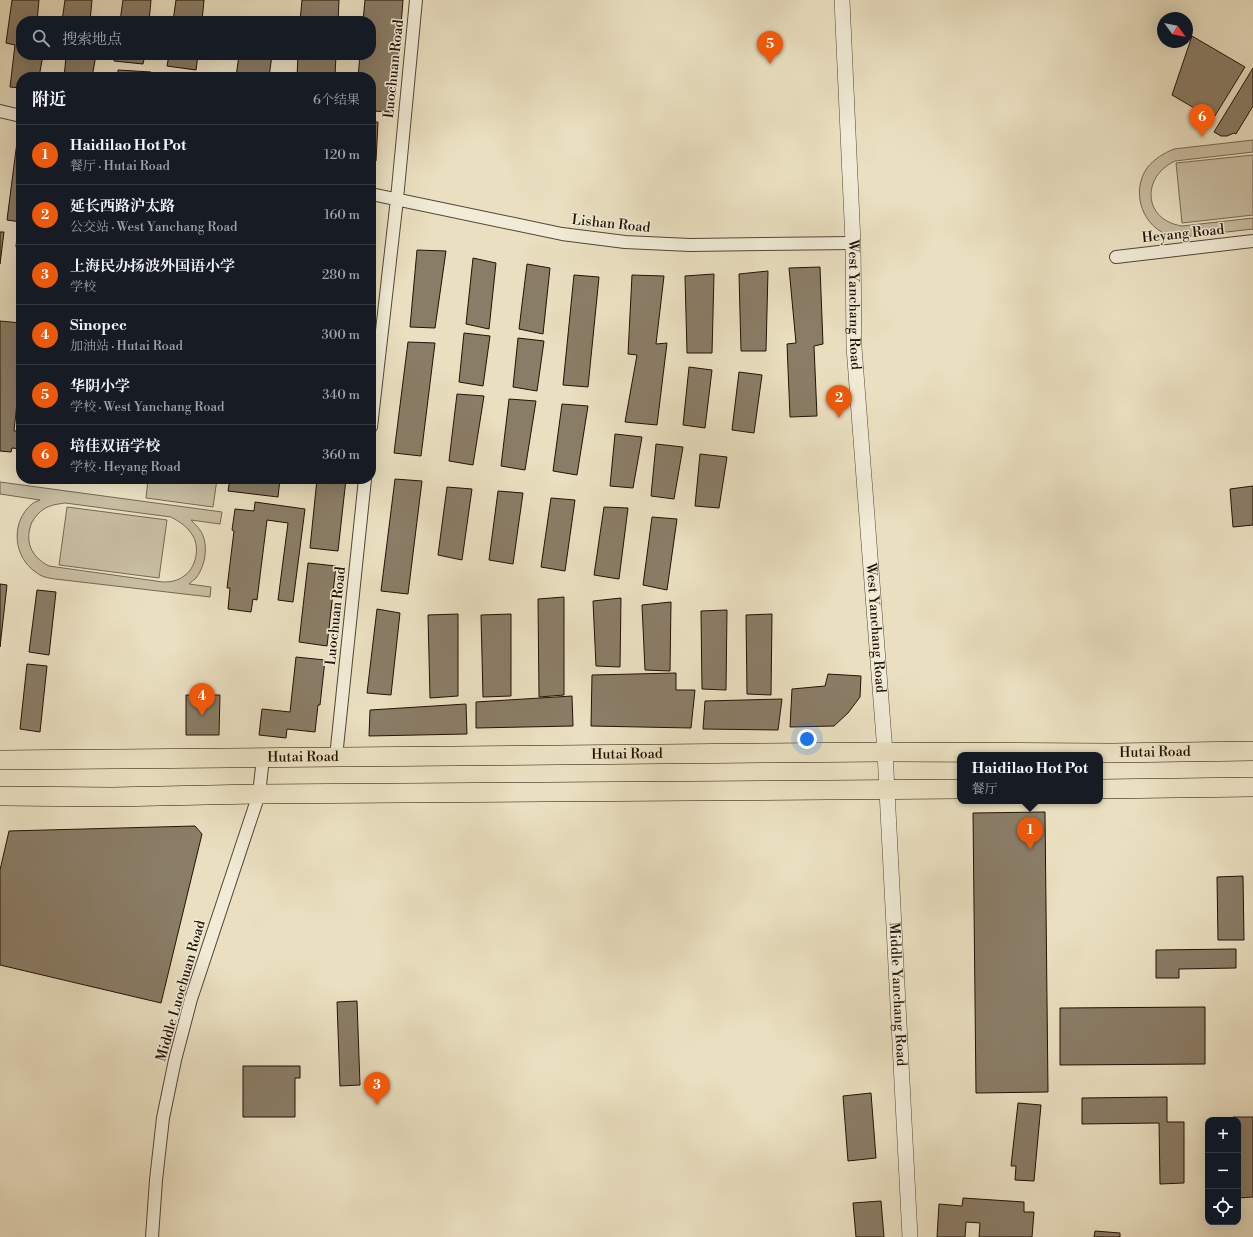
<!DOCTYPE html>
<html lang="zh">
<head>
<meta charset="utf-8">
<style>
	body { margin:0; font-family:"Libre Bodoni","Noto Serif SC",serif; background:#20242c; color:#f1f3f6 }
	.controls { position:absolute; right:12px; bottom:12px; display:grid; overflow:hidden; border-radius:8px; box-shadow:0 4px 16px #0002 }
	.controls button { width:36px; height:36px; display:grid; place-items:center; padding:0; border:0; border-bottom:1px solid #363941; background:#171b24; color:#f1f3f6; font:20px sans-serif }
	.compass { position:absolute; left:1157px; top:12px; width:36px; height:36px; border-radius:50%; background:#171b24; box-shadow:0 4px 16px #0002; rotate:123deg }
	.you { position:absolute; left:807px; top:739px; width:14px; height:14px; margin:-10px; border:3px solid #fff; border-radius:50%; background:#1a73e8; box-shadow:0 0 0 6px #1a73e833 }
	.badge { display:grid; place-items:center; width:26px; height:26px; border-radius:50%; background:#ea580c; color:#fff; font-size:13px; font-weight:700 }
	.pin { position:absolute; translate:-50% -33px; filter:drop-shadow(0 1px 2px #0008) }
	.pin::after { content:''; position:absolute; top:21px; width:14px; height:12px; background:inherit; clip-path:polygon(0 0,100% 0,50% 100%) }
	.popup { position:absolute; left:957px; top:752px; width:146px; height:52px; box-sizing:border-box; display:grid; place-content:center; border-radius:8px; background:#171b24; filter:drop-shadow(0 1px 3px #0005); font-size:13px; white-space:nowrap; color:#9ea1a6 }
	.popup b { font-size:15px; color:#f1f3f6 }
	.popup::after { content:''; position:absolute; left:50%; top:100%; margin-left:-8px; border:8px solid transparent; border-top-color:#171b24 }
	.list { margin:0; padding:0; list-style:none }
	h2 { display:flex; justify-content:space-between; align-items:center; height:52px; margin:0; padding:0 16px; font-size:17px }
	h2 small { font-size:13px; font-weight:400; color:#9ea1a6 }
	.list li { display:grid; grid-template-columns:26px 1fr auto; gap:12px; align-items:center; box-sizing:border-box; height:60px; padding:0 16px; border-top:1px solid #363941 }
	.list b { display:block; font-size:15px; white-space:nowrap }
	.list p { margin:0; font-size:13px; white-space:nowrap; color:#9ea1a6 }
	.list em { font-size:13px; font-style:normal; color:#9ea1a6 }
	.icon { flex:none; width:22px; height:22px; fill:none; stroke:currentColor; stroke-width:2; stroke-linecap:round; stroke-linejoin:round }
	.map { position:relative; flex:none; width:1253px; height:1237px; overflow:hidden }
	.search { position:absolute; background:#171b24; box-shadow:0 4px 16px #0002; left:16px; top:16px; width:360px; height:44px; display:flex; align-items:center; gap:10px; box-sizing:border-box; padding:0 14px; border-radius:16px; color:#9ea1a6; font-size:15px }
	.panel { position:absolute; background:#171b24; box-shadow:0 4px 16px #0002; left:16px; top:72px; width:360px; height:412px; border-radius:16px }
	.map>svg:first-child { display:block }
</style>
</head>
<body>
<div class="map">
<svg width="1253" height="1237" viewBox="0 0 1253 1237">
	<rect width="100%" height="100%" fill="#eae0c1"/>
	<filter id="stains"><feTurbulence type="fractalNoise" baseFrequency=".005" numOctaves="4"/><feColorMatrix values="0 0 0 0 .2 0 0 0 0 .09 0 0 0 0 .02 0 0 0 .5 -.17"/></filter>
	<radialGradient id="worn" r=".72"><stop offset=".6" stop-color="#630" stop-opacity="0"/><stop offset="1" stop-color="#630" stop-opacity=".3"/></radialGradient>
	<!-- green -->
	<path fill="#c8bda1" stroke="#746853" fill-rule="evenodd" d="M1253,140V152L1175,161C1141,177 1143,220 1182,226L1253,218V229L1183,237C1179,237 1175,237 1171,236C1143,228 1130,193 1147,168C1154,159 1164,153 1174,149Z
		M1253,155V215L1182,223L1176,163Z
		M148,479H217L213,507L146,498Z
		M0,482L222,512L220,524L191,520C194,523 197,526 200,530C209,543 206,565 196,578C194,580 191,582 189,584L211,587L210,597L55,579C48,578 42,577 37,573C13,558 10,522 32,504C34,502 38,501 40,500L0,494ZM65,503L171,517C180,522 188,527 193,536C200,548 196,568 184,576C178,581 170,582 163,582L49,566C31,557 24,541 32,522C35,517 39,512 44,509C50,505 58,504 65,503Z
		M67,507L167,520L159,578L59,565Z"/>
	<!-- building -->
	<path fill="#8a7d67" stroke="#211205" d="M12,0H39L37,21H21V55H43L39,77H21V88L10,87L15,45L6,43Z
		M65,0H92L90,21H62Z
		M123,0H151L149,21H120Z
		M176,0H204L202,21H173Z
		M302,0H339L338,21H300Z
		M365,0H403L394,112L371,111V77H358L360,55H371V21H363Z
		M244,17L277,21H243Z
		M1192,36L1245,67L1213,119L1172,95Z
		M58,55H96L92,77H64L66,57Z
		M115,55H145L143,64L114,61Z
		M169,55H198L196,70L167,66Z
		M239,55H272L269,77H236Z
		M298,55H336L335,77H297Z
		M1253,68V106L1236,134L1234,133L1227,136H1221L1214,132Z
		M118,70L151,72V77H118Z
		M371,122H378L376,161H371Z
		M17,142L21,143V222L7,220Z
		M371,229L374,234L371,266Z
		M0,232H4L0,264Z
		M17,236L21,237V248L16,247Z
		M417,250L446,251L435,328L410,327Z
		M473,258L496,263L489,329L466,324Z
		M527,264L550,268L543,334L519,329Z
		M820,267L823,344L814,346L817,416L790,417L787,344L796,343L789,268Z
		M768,271L766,351H741L739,274Z
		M714,274L712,353H687L685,276Z
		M574,275L599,277L588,387L563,385Z
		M632,275L664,276L656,344L667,343L657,425L625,422L637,355L628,354Z
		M0,321L21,323V366L14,431H21V460H20L21,449L12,448L11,452L0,451Z
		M464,333L490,336L483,386L459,382Z
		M518,338L544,341L537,391L513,387Z
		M408,342L435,343L421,456L394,453Z
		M689,367L712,370L705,428L683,425Z
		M739,372L762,375L754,433L732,430Z
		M457,394L484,396L473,465L449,461Z
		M509,399L536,401L525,470L501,466Z
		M562,404L588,406L577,475L553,471Z
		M615,434L642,437L633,488L610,486Z
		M656,444L683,447L674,499L651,496Z
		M700,454L727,457L719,508L695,506Z
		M230,479H280L278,497L228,491Z
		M317,479H346L338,551L310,548Z
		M395,479L422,481L408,594L381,591Z
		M1253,486V525L1233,527L1230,489Z
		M447,487L472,489L462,560L438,555Z
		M498,491L523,493L513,564L489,560Z
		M551,498L575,500L565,571L541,567Z
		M255,502L305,509L293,602L278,600L288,523L267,520L257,600L253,599L251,612L228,609L230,588H227L234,531L232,530L235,509L254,511Z
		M604,507L628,508L619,579L594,575Z
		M652,517L677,519L667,590L643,585Z
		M308,563L336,566L327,646L299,642Z
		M0,584L7,585L0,647Z
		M37,590L56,592L49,655L29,652Z
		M564,597V695L539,697L538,599Z
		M621,598L620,667L596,666L593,601Z
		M671,602L670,671L645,670L642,605Z
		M377,609L400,613L391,695L367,693Z
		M727,610L726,690L702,689L701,611Z
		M458,614V696L430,698L428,615Z
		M511,614V696L483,697L481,615Z
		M772,614L771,695L747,694L746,615Z
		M296,657L325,660L320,705H318L315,732L287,729L286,738L259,735L262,709L290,712Z
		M27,664L47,666L40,732L20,729Z
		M676,673V690H695L691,728L591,726L592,675Z
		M828,674L861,676L860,697L848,713L834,726L790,727L792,689L825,686Z
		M186,695H220L219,735H186Z
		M572,696L573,726L476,728V702Z
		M782,699L778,730L703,729L705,701Z
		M466,704L467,734L369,736L370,710Z
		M1045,812L1048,1092L976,1093L973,813Z
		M195,826L202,834L161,1003L0,965V870L9,831Z
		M1243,876L1244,940H1218L1217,877Z
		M1236,949V968L1179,969V978H1156V950Z
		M357,1001L360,1085L340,1086L337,1002Z
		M1205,1007V1064L1060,1065V1008Z
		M243,1066H300V1078H295V1117H243Z
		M871,1093L876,1158L848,1161L843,1096Z
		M1167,1097V1122H1184V1183L1160,1184L1159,1123L1082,1124V1098Z
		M1018,1103L1041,1105L1034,1181L1015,1180L1016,1166H1011Z
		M1233,1117H1253V1197L1238,1198V1120H1233Z
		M963,1198L1024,1202V1212H1034L1032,1237H979L980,1223L966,1222L965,1237H937L939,1204L962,1206Z
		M881,1201L884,1237H856L853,1203Z
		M1095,1231L1120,1233V1237H1094Z"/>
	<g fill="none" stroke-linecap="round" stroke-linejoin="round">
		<defs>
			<path id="minor" d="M0,111L21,116
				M371,194L562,234L625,242L690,245L853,243
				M1116,257L1253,241
				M371,427L397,199L416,0
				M336,757L365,479
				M152,1237L156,1180L163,1118L175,1060L191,999L259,794L263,758"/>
			<g id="tertiary">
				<path id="s1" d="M842,0L853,243L854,347L885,752L910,1237"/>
			</g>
			<g id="primary">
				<path id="s2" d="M0,760L885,752L1112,753L1253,751"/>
				<path d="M1100,789L1253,787"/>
				<path d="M0,796L112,797L259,794L960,789"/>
			</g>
		</defs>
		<!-- minor casing -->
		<use href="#minor" stroke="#534634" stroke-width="14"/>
		<!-- tertiary casing -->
		<use href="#tertiary" stroke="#534634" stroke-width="16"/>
		<!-- primary casing -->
		<use href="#primary" stroke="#211205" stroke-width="20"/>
		<!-- minor -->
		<use href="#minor" stroke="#f1ebd7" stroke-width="12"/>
		<!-- tertiary -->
		<use href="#tertiary" stroke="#f1ebd7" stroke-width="15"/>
		<!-- primary -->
		<use href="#primary" stroke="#eae0c1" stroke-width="19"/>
	</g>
	<g text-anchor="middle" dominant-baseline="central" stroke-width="3" stroke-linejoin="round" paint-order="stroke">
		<!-- street labels -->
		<g font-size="14" fill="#211205" stroke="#f1ebd7">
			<text transform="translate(394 69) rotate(-84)">Luochuan Road</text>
			<text transform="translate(611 224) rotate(6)">Lishan Road</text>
			<text transform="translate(1183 234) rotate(-6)">Heyang Road</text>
			<text stroke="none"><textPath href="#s1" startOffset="305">West Yanchang Road</textPath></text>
			<text transform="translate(336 616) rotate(-84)">Luochuan Road</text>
			<text stroke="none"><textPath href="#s1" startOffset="629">West Yanchang Road</textPath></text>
			<text stroke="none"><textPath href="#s2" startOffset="1155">Hutai Road</textPath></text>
			<text stroke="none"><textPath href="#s2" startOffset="627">Hutai Road</textPath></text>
			<text stroke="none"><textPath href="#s2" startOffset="303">Hutai Road</textPath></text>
			<text transform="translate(181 991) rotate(-74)">Middle Luochuan Road</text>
			<text stroke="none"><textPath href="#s1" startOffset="996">Middle Yanchang Road</textPath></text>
		</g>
	</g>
	<rect width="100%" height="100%" filter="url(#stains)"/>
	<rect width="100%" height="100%" fill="url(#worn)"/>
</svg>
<div class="controls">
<button>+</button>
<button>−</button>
<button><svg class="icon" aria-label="locate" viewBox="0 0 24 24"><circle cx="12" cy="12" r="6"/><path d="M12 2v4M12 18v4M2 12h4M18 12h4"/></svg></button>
</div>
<svg class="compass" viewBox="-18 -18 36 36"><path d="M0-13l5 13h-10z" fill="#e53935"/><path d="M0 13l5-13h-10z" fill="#9ea1a6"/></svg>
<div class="you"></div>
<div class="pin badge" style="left:1030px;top:850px">1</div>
<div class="popup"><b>Haidilao Hot Pot</b>餐厅</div>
<div class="pin badge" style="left:839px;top:418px">2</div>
<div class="pin badge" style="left:377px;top:1105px">3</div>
<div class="pin badge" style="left:202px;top:716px">4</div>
<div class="pin badge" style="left:770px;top:64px">5</div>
<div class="pin badge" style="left:1202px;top:137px">6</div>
<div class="search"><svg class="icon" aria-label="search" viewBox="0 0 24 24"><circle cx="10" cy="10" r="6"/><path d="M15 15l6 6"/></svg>搜索地点</div>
<section class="panel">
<h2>附近<small>6个结果</small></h2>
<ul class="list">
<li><span class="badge">1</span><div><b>Haidilao Hot Pot</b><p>餐厅 · Hutai Road</p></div><em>120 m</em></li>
<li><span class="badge">2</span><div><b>延长西路沪太路</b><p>公交站 · West Yanchang Road</p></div><em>160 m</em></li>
<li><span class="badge">3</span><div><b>上海民办扬波外国语小学</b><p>学校</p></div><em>280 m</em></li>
<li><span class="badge">4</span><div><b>Sinopec</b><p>加油站 · Hutai Road</p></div><em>300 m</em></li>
<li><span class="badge">5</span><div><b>华阴小学</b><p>学校 · West Yanchang Road</p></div><em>340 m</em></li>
<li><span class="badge">6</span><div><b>培佳双语学校</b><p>学校 · Heyang Road</p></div><em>360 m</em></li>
</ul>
</section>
</div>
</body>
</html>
